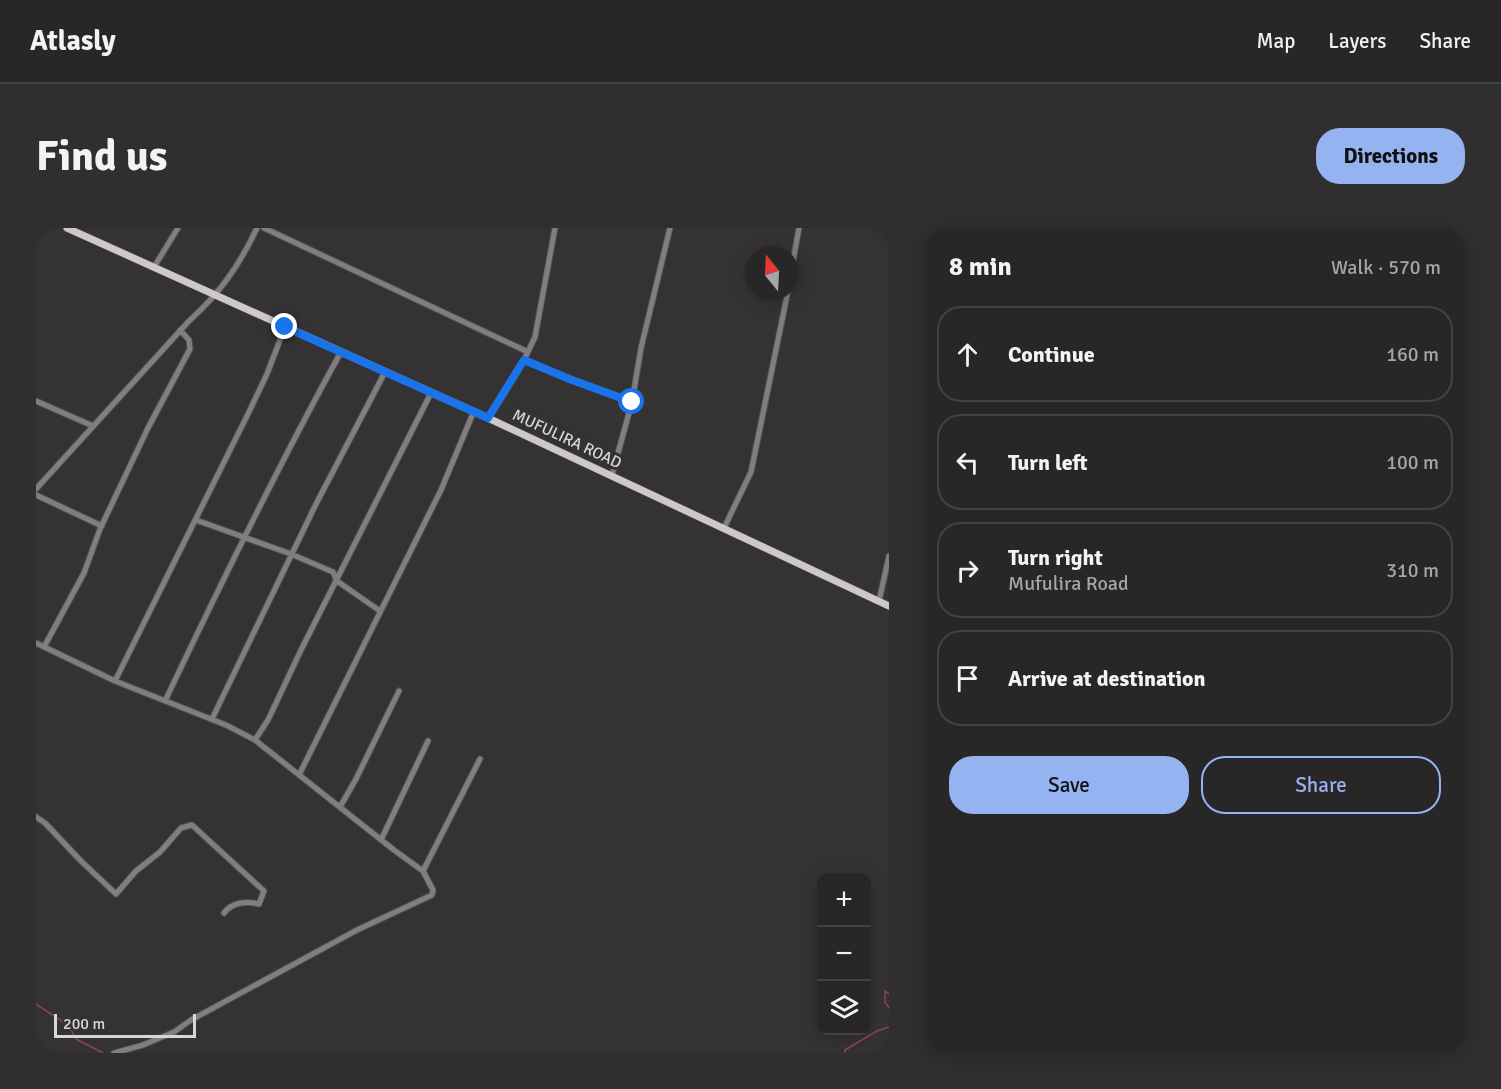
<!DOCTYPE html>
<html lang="en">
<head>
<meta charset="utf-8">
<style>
	body { margin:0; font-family:Signika,sans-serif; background:#302e2e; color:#f1f3f6 }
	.controls { position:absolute; right:18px; bottom:18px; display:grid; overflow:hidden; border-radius:12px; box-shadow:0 3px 15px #0003 }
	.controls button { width:54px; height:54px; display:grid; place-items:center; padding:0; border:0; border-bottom:2px solid #444343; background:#282626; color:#f1f3f6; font:30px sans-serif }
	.compass { position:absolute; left:709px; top:18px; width:54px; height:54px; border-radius:50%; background:#282626; box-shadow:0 3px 15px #0003; rotate:342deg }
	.scale { position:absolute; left:18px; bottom:15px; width:142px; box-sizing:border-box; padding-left:6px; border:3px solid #d8d6d7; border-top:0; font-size:16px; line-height:21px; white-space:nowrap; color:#d8d6d7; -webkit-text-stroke:4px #353233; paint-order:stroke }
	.stop { position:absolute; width:18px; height:18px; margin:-14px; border:4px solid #1a73e8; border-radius:50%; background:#fff }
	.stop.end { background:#1a73e8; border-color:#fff; box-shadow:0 2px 6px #0008 }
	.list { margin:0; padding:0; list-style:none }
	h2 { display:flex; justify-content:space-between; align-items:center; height:78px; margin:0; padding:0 24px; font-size:26px }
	h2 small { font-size:20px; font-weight:400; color:#a5a5a7 }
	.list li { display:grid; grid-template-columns:39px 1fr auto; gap:18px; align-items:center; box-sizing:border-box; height:96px; margin:0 12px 12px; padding:0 12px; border:2px solid #444343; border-radius:24px }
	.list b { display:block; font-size:22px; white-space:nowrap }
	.list p { margin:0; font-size:20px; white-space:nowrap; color:#a5a5a7 }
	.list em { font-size:20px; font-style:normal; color:#a5a5a7 }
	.actions { display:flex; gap:12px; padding:18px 24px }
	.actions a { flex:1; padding:14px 0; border:2px solid #95b2f1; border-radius:24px; text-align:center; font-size:21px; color:#95b2f1 }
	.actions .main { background:#95b2f1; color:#111 }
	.icon { flex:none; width:33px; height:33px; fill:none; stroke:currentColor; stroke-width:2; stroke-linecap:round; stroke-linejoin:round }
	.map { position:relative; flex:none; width:853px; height:825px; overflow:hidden; border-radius:24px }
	header { display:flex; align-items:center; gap:36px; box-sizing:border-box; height:84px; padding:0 30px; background:#282626; border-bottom:2px solid #444343 }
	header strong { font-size:28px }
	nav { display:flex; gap:33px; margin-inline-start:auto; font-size:21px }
	.intro { display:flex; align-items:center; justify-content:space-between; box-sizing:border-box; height:144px; padding:0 36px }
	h1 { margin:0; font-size:42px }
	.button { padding:15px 27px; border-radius:24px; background:#95b2f1; color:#111; font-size:21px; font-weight:700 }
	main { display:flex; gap:36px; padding:0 36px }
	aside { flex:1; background:#282626; border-radius:24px; box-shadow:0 3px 15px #0003 }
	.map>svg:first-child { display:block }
</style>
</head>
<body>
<header>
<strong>Atlasly</strong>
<nav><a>Map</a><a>Layers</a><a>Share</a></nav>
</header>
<div class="intro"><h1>Find us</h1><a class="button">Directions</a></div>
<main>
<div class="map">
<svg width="853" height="825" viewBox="0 0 853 825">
	<rect width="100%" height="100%" fill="#353233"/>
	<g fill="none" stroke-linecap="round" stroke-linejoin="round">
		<!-- stream -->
		<path stroke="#874563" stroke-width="1.5" d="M853,766L849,763V774L853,780
			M0,776L33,798L40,811L67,825
			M809,825V822L841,803L853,799"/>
		<defs>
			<path id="minor" d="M228,0L492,124
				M118,39L142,0
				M754,50L763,0
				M488,132L536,152L596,174
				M0,173L57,198
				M452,190L488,132L499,109L519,0
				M576,247L596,174L605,120L634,0
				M0,261L153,93C184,65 203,38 221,0
				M0,267L66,298
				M160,292L255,326L297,344L301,353L344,383
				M688,300L715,244L752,63
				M843,373L853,328
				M0,415L79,453L190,497L219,512L358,622L387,643L397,662L396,667L321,702L155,792L138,804L107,817L78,825
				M8,419L48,345L64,301L112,200L154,121L153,112L144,102
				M79,453L211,188L231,146L249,99
				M129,473C185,355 242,238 305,124
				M176,491L280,276L349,144
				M219,512L232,492L265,422L395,165
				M263,547L405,262L438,183
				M304,579L320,551L363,463
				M0,589L9,595L45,633L80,666L100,643L124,624L145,600L156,597L228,663L223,676C211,673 196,674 188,685
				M345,612L392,513
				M387,643L444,531"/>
			<path id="major" d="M31,0L452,190L853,378"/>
		</defs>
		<!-- minor casing -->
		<use href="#minor" stroke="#525051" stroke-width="7"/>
		<!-- major casing -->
		<use href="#major" stroke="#525051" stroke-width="8"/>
		<!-- minor -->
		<use href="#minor" stroke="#807e7f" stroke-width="5"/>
		<!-- major -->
		<use href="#major" stroke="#cdc9cb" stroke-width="7"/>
	</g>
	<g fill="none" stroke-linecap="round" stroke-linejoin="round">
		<!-- route -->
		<path stroke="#1a73e8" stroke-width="8" d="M249,99L452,190L488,132L536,152L596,174"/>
	</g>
	<g text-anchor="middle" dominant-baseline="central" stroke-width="6" stroke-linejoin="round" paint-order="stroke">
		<!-- street labels -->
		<g font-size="16" fill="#d8d6d7" stroke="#353233">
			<text transform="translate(531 211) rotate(25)">MUFULIRA ROAD</text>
		</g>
	</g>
</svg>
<div class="controls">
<button>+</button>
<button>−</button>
<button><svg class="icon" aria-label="layers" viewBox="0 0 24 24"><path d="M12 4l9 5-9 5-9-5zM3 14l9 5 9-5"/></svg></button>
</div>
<svg class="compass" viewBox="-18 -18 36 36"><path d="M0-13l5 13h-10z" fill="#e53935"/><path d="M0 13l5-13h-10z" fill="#a5a5a7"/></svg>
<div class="scale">200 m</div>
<div class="stop" style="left:596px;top:174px"></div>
<div class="stop end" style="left:249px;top:99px"></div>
</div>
<aside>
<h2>8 min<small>Walk · 570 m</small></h2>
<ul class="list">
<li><svg class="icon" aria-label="ahead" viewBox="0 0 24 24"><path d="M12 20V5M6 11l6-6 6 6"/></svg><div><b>Continue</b></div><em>160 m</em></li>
<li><svg class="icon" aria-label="left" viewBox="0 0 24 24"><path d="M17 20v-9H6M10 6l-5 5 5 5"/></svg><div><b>Turn left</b></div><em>100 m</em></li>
<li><svg class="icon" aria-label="right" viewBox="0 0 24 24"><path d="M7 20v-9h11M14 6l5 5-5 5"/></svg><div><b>Turn right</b><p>Mufulira Road</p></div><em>310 m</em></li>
<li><svg class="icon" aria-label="arrive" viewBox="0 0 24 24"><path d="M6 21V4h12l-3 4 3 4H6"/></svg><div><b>Arrive at destination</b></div></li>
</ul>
<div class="actions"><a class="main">Save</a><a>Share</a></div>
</aside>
</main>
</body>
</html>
